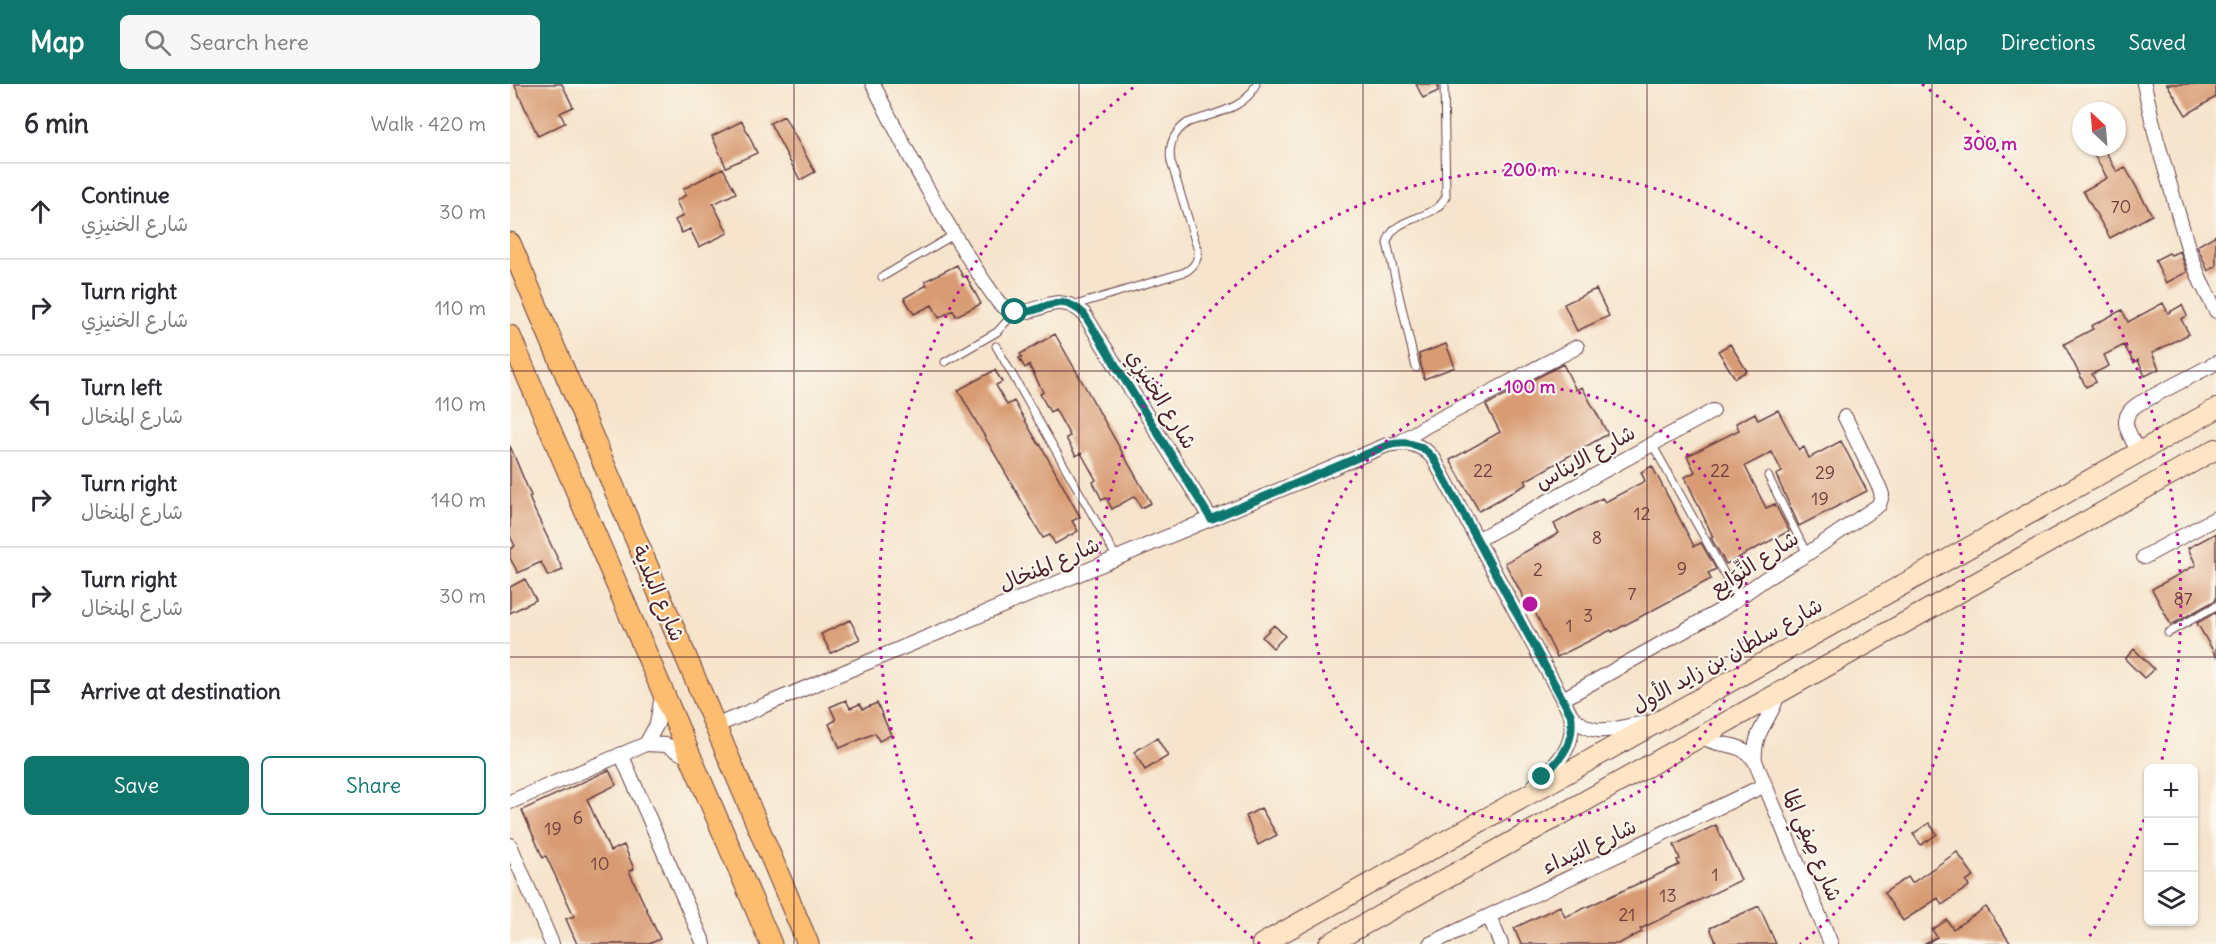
<!DOCTYPE html>
<html lang="en">
<head>
<meta charset="utf-8">
<style>
	body { margin:0; font-family:Delius,"Playpen Sans Arabic",sans-serif; background:#f7f7f7; color:#2b2b33 }
	.controls { position:absolute; right:18px; bottom:18px; display:grid; overflow:hidden; border-radius:9px; box-shadow:0 2px 4px #0004 }
	.controls button { width:54px; height:54px; display:grid; place-items:center; padding:0; border:0; border-bottom:2px solid #e1e1e2; background:#fff; color:#2b2b33; font:30px sans-serif }
	.compass { position:absolute; left:1562px; top:18px; width:54px; height:54px; border-radius:50%; background:#fff; box-shadow:0 2px 4px #0004; rotate:334deg }
	.stop { position:absolute; width:18px; height:18px; margin:-14px; border:4px solid #0f766e; border-radius:50%; background:#fff }
	.stop.end { background:#0f766e; border-color:#fff; box-shadow:0 2px 6px #0008 }
	.list { margin:0; padding:0; list-style:none }
	h2 { display:flex; justify-content:space-between; align-items:center; height:78px; margin:0; padding:0 24px; font-size:26px }
	h2 small { font-size:20px; font-weight:400; color:#7c7c81 }
	.list li { display:grid; grid-template-columns:39px 1fr auto; gap:18px; align-items:center; box-sizing:border-box; height:96px; padding:0 24px; border-top:2px solid #e1e1e2 }
	.list b { display:block; font-size:22px; white-space:nowrap }
	.list p { margin:0; font-size:20px; white-space:nowrap; color:#7c7c81 }
	.list em { font-size:20px; font-style:normal; color:#7c7c81 }
	.actions { display:flex; gap:12px; padding:18px 24px }
	.actions a { flex:1; padding:14px 0; border:2px solid #0f766e; border-radius:9px; text-align:center; font-size:21px; color:#0f766e }
	.actions .main { background:#0f766e; color:#fff }
	.icon { flex:none; width:33px; height:33px; fill:none; stroke:currentColor; stroke-width:2; stroke-linecap:round; stroke-linejoin:round }
	.map { position:relative; flex:none; width:1706px; height:860px; overflow:hidden }
	header { display:flex; align-items:center; gap:36px; box-sizing:border-box; height:84px; padding:0 30px; background:#0f766e; color:#fff }
	header strong { font-size:28px }
	nav { display:flex; gap:33px; margin-inline-start:auto; font-size:21px }
	.search { width:420px; height:54px; background:#f7f7f7; display:flex; align-items:center; gap:15px; box-sizing:border-box; padding:0 21px; border-radius:9px; color:#7c7c81; font-size:22px }
	main { display:flex }
	aside { flex:1; background:#fff }
	.map>svg:first-child { display:block }
</style>
</head>
<body>
<header>
<strong>Map</strong>
<div class="search"><svg class="icon" aria-label="search" viewBox="0 0 24 24"><circle cx="10" cy="10" r="6"/><path d="M15 15l6 6"/></svg>Search here</div>
<nav><a>Map</a><a>Directions</a><a>Saved</a></nav>
</header>
<main>
<aside>
<h2>6 min<small>Walk · 420 m</small></h2>
<ul class="list">
<li><svg class="icon" aria-label="ahead" viewBox="0 0 24 24"><path d="M12 20V5M6 11l6-6 6 6"/></svg><div><b>Continue</b><p>شارع الخنيزِي</p></div><em>30 m</em></li>
<li><svg class="icon" aria-label="right" viewBox="0 0 24 24"><path d="M7 20v-9h11M14 6l5 5-5 5"/></svg><div><b>Turn right</b><p>شارع الخنيزِي</p></div><em>110 m</em></li>
<li><svg class="icon" aria-label="left" viewBox="0 0 24 24"><path d="M17 20v-9H6M10 6l-5 5 5 5"/></svg><div><b>Turn left</b><p>شارع المنخال</p></div><em>110 m</em></li>
<li><svg class="icon" aria-label="right" viewBox="0 0 24 24"><path d="M7 20v-9h11M14 6l5 5-5 5"/></svg><div><b>Turn right</b><p>شارع المنخال</p></div><em>140 m</em></li>
<li><svg class="icon" aria-label="right" viewBox="0 0 24 24"><path d="M7 20v-9h11M14 6l5 5-5 5"/></svg><div><b>Turn right</b><p>شارع المنخال</p></div><em>30 m</em></li>
<li><svg class="icon" aria-label="arrive" viewBox="0 0 24 24"><path d="M6 21V4h12l-3 4 3 4H6"/></svg><div><b>Arrive at destination</b></div></li>
</ul>
<div class="actions"><a class="main">Save</a><a>Share</a></div>
</aside>
<div class="map">
<svg width="1706" height="860" viewBox="0 0 1706 860">
	<rect width="100%" height="100%" fill="#fbf7ec"/>
	<filter id="ink" filterUnits="userSpaceOnUse"><feTurbulence type="fractalNoise" baseFrequency=".0167" numOctaves="2"/><feDisplacementMap in="SourceGraphic" scale="12" xChannelSelector="R" yChannelSelector="G"/><feConvolveMatrix kernelMatrix="1 2 1 2 8 2 1 2 1" color-interpolation-filters="sRGB"/></filter>
	<filter id="wash" filterUnits="userSpaceOnUse"><feTurbulence type="fractalNoise" baseFrequency=".008" numOctaves="4" result="noise"/><feDisplacementMap in="SourceGraphic" scale="24" xChannelSelector="R" yChannelSelector="G"/><feGaussianBlur stdDeviation="1.35" result="paint"/><feColorMatrix in="noise" values="0 0 0 0 0 0 0 0 0 0 0 0 0 0 0 0 0 1.4 0 .05"/><feComposite in="paint" operator="in"/></filter>
	<g filter="url(#wash)">
		<rect width="100%" height="100%" fill="#f6e4cc"/>
		<g id="blocks">
			<!-- building -->
			<path fill="#d89b73" d="M4,0H52L63,23L50,29L55,39L28,52Z
				M906,0H928V7L913,14Z
				M1657,0H1706V13L1676,31Z
				M274,32L305,88L290,96L260,39Z
				M232,37L247,69L216,83L202,52Z
				M1580,63H1593L1607,88L1615,83L1642,131L1600,154L1573,107L1597,94Z
				M213,84L226,109L203,120L218,149L189,163L180,145L172,149L165,136L173,132L166,117L176,111L173,105Z
				M1706,151V182L1698,187L1687,162Z
				M1670,167L1677,188L1656,199L1645,176L1659,169L1661,171Z
				M447,181L453,193L456,192L471,220L446,232L443,226L429,234L422,221L404,230L394,214L417,201L415,197Z
				M1086,205L1099,232L1067,247L1054,220Z
				M1653,219L1658,229L1672,221L1677,232L1671,235L1679,250L1642,269L1649,285L1635,292L1628,276L1624,279L1614,261L1594,271L1599,282L1582,290L1586,298L1576,303L1554,260L1583,245L1581,242L1612,226L1618,238Z
				M545,250L641,419L631,424L625,412L602,425L596,414L592,416L583,398L586,396L571,369L566,372L556,354L560,352L545,325L540,328L530,310L533,308L519,281L515,284L509,274L512,273L510,270Z
				M936,260L945,283L914,295L909,270Z
				M1220,260L1237,287L1225,294L1208,267Z
				M1053,280L1066,306L1072,303L1098,350L1015,397L1017,400L969,427L940,376L990,348L976,321Z
				M485,286L492,298L486,301L497,321L504,317L529,361L530,360L570,433L562,437L568,447L545,460L540,451L533,454L448,306Z
				M1268,326L1289,366L1294,363L1299,374L1331,357L1357,407L1289,442L1266,391L1272,388L1262,368L1235,382L1256,424L1265,420L1279,447L1216,480L1201,454L1203,453L1175,393L1185,388L1177,372L1229,346L1226,339L1245,329L1248,336Z
				M0,362L21,412L19,413L25,427L53,486L38,492L31,478L8,489L0,474V465L5,462L0,452Z
				M1142,382L1184,462L1191,459L1206,485L1198,489L1201,495L1102,548L1101,546L1047,573L1020,518L1017,520L995,479L1049,449L1044,440L1092,414L1095,418L1135,397L1131,388Z
				M1706,449V516L1661,541L1642,505L1686,481L1678,464Z
				M15,495L26,516L0,529V503Z
				M1706,528V572L1687,539Z
				M340,536L350,555L321,569L311,550Z
				M764,541L775,552L763,564L752,553Z
				M1624,565L1644,585L1634,594L1615,575Z
				M336,616L340,624L350,620L353,625L367,619L381,651L369,657L365,649L330,664L319,640L326,636L320,623Z
				M647,654L658,672L635,686L624,668Z
				M99,686L106,701L77,715L100,767L114,761L124,785L119,787L150,855L139,860H67L56,835L64,832L36,772L33,774L12,726Z
				M751,724L767,751L748,761L736,732Z
				M1419,739L1427,750L1411,761L1403,750Z
				M1206,741L1231,796L1130,845L1132,848L1108,860H1011L1004,844L1050,822L1055,833L1169,781L1167,776L1170,775L1164,761Z
				M1447,768L1464,792L1456,798L1459,802L1432,821L1428,814L1393,837L1374,809L1398,793L1402,799Z
				M1249,822L1266,860H1207L1200,844Z
				M1476,823L1501,860H1415L1427,853L1422,846L1437,836L1443,845Z"/>
		</g>
	</g>
	<g filter="url(#ink)">
		<use href="#blocks" fill-opacity="0" stroke="#643d43" stroke-width="1.5"/>
		<g fill="none" stroke-linecap="round" stroke-linejoin="round">
			<defs>
				<path id="service" d="M372,193L445,150
					M562,222L675,188C684,183 688,177 688,167L661,78C658,61 663,49 677,39C700,30 736,26 746,0
					M486,262L607,474
					M435,278L487,248L505,228
					M906,284L877,159C884,129 925,139 936,112L934,0
					M1142,360L1228,514
					M1258,392L1297,470
					M1658,549L1706,522"/>
				<path id="minor" d="M363,0C400,75 440,151 489,219C521,247 540,199 574,230L701,435
					M1634,0L1646,53L1679,167L1691,198L1706,227
					M889,359L916,342L1067,263
					M1629,368C1619,349 1606,335 1628,320L1706,279
					M967,456L1203,327
					M1634,473L1706,434
					M1268,609C1262,636 1242,646 1245,677L1321,860
					M1053,615L1211,526L1255,495L1297,470L1369,421L1372,411L1370,405L1335,333
					M205,642L877,361C897,357 911,359 924,375L1061,631C1087,660 1111,639 1142,639
					M1191,652C1212,666 1227,654 1245,677
					M136,660L147,640L152,611
					M111,670L194,860
					M1024,702C1046,678 1066,667 1061,631
					M0,718L136,660L156,661L180,674
					M0,761L42,860
					M979,832L991,860
					M920,860L1255,701"/>
				<path id="secondary" d="M752,860L1706,325
					M819,860L1706,365"/>
				<path id="primary" d="M0,159L298,860
					M0,252L261,860"/>
			</defs>
			<!-- service casing -->
			<use href="#service" stroke="#643d43" stroke-width="9"/>
			<!-- minor casing -->
			<use href="#minor" stroke="#643d43" stroke-width="16"/>
			<!-- secondary casing -->
			<use href="#secondary" stroke="#643d43" stroke-width="22"/>
			<!-- primary casing -->
			<use href="#primary" stroke="#643d43" stroke-width="23"/>
			<!-- service -->
			<use href="#service" stroke="#fff" stroke-width="7"/>
			<!-- minor -->
			<use href="#minor" stroke="#fff" stroke-width="14"/>
			<!-- secondary -->
			<use href="#secondary" stroke="#fee5c5" stroke-width="20"/>
			<!-- primary -->
			<use href="#primary" stroke="#fcbd6f" stroke-width="21"/>
		</g>
	</g>
	<g fill="none" stroke-linecap="round" stroke-linejoin="round" filter="url(#ink)">
		<!-- route -->
		<path stroke="#0f766e" stroke-width="8" d="M505,228C533,232 545,204 574,230L701,435L878,361C897,357 911,359 924,375L1061,631C1065,660 1051,675 1032,693"/>
	</g>
	<!-- grid -->
	<path fill="none" stroke="#4a1f2b" stroke-width="1.5" stroke-opacity="0.55" d="M284,0V860M569,0V860M853,0V860M1137,0V860M1422,0V860M0,287H1706M0,573H1706"/>
	<!-- distance rings -->
	<g fill="none" stroke="#b5179e" stroke-width="3" stroke-dasharray="3 6">
		<circle cx="1020" cy="520" r="217"/>
		<path d="M750 860A434 434 0 1 1 1290 860"/>
		<path d="M1637 727A651 651 0 0 1 1578 855M462 855A651 651 0 0 1 628 0M1412 0A651 651 0 0 1 1650 683"/>
	</g>
	<g text-anchor="middle" dominant-baseline="central" stroke-width="4.5" stroke-linejoin="round" paint-order="stroke">
		<!-- number labels -->
		<g font-size="18" fill="#6e3e3d">
			<text x="1611" y="122">70</text>
			<text x="973" y="386">22</text>
			<text x="1210" y="386">22</text>
			<text x="1315" y="388">29</text>
			<text x="1310" y="414">19</text>
			<text x="1132" y="429">12</text>
			<text x="1087" y="453">8</text>
			<text x="1172" y="484">9</text>
			<text x="1028" y="485">2</text>
			<text x="1122" y="509">7</text>
			<text x="1673" y="514">87</text>
			<text x="1078" y="531">3</text>
			<text x="1059" y="541">1</text>
			<text x="68" y="733">6</text>
			<text x="43" y="744">19</text>
			<text x="90" y="779">10</text>
			<text x="1205" y="790">1</text>
			<text x="1158" y="811">13</text>
			<text x="1117" y="830">21</text>
		</g>
		<!-- street labels -->
		<g font-size="21" fill="#4a1f2b" stroke="#fbf7ec">
			<text transform="translate(652 315) rotate(58)">شارع الخنيزِي</text>
			<text transform="translate(1075 373) rotate(-29)">شارع الايناس</text>
			<text transform="translate(1244 479) rotate(-33)">شارع النِّوَايِع</text>
			<text transform="translate(539 480) rotate(-23)">شارع المنخال</text>
			<text transform="translate(149 509) rotate(67)">شارع البلدية</text>
			<text transform="translate(1217 571) rotate(-29)">شارع سلطان بن زايد الأول</text>
			<text transform="translate(1303 761) rotate(67)">شارع صِفِي المَا</text>
			<text transform="translate(1079 762) rotate(-25)">شارع البَيداء</text>
		</g>
	</g>
	<circle cx="1020" cy="520" r="9" fill="#b5179e" stroke="#fbf7ec" stroke-width="3"/>
	<g font-size="18" text-anchor="middle" font-weight="bold" fill="#b5179e" stroke="#fbf7ec" stroke-width="4.5" stroke-linejoin="round" paint-order="stroke">
		<text x="1480" y="66">300 m</text>
		<text x="1020" y="92">200 m</text>
		<text x="1020" y="309">100 m</text>
	</g>
</svg>
<div class="controls">
<button>+</button>
<button>−</button>
<button><svg class="icon" aria-label="layers" viewBox="0 0 24 24"><path d="M12 4l9 5-9 5-9-5zM3 14l9 5 9-5"/></svg></button>
</div>
<svg class="compass" viewBox="-18 -18 36 36"><path d="M0-13l5 13h-10z" fill="#e53935"/><path d="M0 13l5-13h-10z" fill="#7c7c81"/></svg>
<div class="stop" style="left:505px;top:228px"></div>
<div class="stop end" style="left:1032px;top:693px"></div>
</div>
</main>
</body>
</html>
